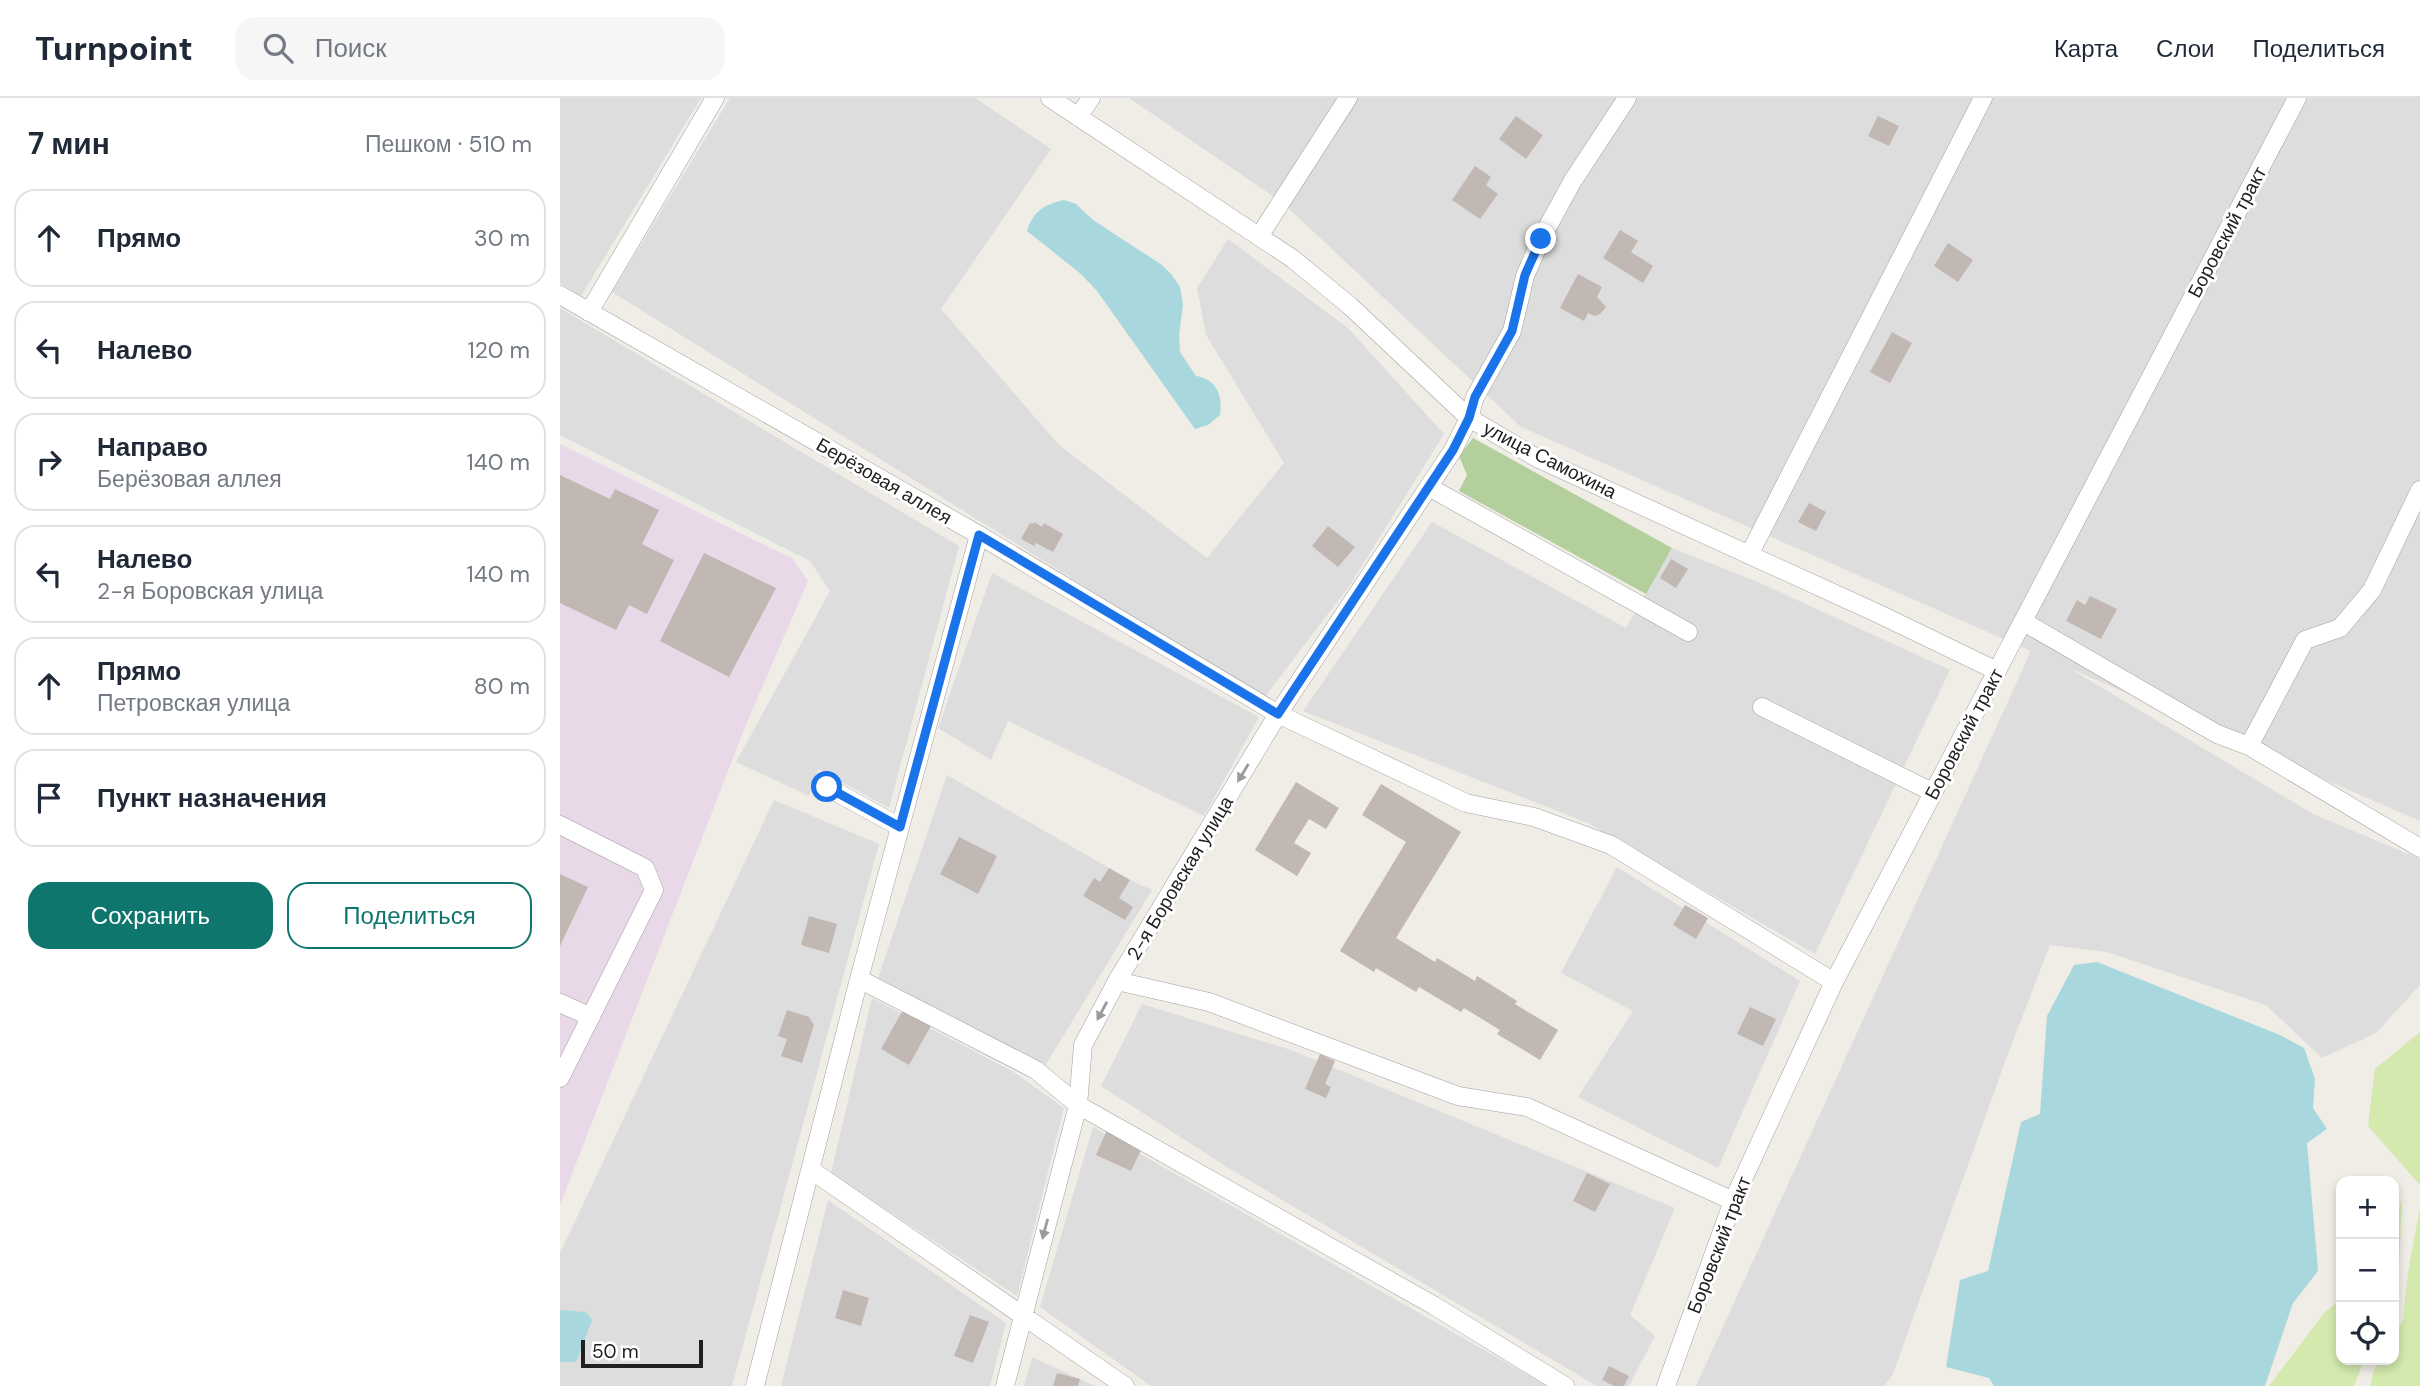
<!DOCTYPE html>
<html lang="ru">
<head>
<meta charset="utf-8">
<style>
	body { margin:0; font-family:"DM Sans",sans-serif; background:#f6f6f7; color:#1f2937 }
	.controls { position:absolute; right:21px; bottom:21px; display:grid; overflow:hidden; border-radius:14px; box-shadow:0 4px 10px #0003 }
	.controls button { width:63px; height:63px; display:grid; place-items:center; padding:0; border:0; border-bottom:2px solid #e0e1e3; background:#fff; color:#1f2937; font:35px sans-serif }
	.scale { position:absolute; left:21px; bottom:18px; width:122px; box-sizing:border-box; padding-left:7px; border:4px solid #202020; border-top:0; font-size:19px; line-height:24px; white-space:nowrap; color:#202020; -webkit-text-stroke:5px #fff; paint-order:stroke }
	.stop { position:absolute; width:21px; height:21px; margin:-16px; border:5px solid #1a73e8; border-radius:50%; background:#fff }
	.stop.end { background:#1a73e8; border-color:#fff; box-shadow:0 2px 7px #0008 }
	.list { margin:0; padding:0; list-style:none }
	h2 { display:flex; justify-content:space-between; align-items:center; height:91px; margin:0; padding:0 28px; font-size:30px }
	h2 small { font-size:23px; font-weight:400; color:#747a83 }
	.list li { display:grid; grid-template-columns:46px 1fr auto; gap:21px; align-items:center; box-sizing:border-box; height:98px; margin:0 14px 14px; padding:0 14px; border:2px solid #e0e1e3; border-radius:21px }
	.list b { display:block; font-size:26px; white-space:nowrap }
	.list p { margin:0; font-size:23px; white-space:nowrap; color:#747a83 }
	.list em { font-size:23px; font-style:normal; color:#747a83 }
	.actions { display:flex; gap:14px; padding:21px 28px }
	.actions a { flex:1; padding:16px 0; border:2px solid #0f766e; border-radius:21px; text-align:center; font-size:24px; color:#0f766e }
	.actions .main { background:#0f766e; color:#fff }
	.icon { flex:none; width:38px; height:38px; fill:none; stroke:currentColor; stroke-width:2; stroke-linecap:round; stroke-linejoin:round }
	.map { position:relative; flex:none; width:1860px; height:1288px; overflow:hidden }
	header { display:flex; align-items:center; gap:42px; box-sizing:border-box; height:98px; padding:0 35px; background:#fff; border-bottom:2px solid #e0e1e3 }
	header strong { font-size:33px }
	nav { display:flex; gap:38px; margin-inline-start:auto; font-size:24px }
	.search { width:490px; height:63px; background:#f6f6f7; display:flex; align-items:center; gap:18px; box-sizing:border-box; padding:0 24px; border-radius:21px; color:#747a83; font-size:26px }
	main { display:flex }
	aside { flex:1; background:#fff }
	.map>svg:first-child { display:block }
</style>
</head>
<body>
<header>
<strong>Turnpoint</strong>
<div class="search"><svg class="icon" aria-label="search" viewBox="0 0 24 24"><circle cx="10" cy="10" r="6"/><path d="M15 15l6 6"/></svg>Поиск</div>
<nav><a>Карта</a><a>Слои</a><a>Поделиться</a></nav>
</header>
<main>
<aside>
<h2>7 мин<small>Пешком · 510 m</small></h2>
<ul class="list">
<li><svg class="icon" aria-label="ahead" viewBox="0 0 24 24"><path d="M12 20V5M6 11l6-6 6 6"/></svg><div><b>Прямо</b></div><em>30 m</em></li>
<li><svg class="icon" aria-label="left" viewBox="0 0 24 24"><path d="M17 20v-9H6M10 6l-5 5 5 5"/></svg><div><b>Налево</b></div><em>120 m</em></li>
<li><svg class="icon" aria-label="right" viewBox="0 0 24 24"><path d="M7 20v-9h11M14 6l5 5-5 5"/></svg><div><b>Направо</b><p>Берёзовая аллея</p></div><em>140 m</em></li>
<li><svg class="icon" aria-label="left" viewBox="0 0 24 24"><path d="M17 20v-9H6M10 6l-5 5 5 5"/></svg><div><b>Налево</b><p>2-я Боровская улица</p></div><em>140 m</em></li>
<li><svg class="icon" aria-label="ahead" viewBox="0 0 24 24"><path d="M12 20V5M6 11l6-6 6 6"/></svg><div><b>Прямо</b><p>Петровская улица</p></div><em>80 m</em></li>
<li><svg class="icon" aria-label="arrive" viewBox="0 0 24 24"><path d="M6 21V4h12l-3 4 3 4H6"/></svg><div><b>Пункт назначения</b></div></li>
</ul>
<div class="actions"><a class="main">Сохранить</a><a>Поделиться</a></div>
</aside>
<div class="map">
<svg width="1860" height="1288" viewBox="0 0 1860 1288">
	<rect width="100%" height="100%" fill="#f0ece6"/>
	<!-- residential -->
	<path fill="#dedddd" d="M0,0H141L21,198L0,185Z
		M170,0H415L491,51L381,211L499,347L647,460L724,365L646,237L637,190L668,141L788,230L884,336L790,487L704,600L52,194Z
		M569,0H1860V723L1509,570L1753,716L1860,761V887L1816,935L1762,960L1706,907L1547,854L1490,847L1446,961L1333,1276L1324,1288H1136L1471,553L961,329L723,105Z
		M0,210L399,448L329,710L258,671L249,698L176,664L270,493L250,463L0,337Z
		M872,424L1066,530L1112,450L1200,485L1390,572L1255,856L1028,725L743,613Z
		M432,475L699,619L644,718L448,623L431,662L378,630Z
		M387,677L570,782L592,792L485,968L318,880Z
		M214,702L319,746L172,1288H0V1155Z
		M1057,769L1240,883L1158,1070L1018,999L1073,913L1001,875Z
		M312,900L452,973L504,1010L457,1198L271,1075Z
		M582,906L731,952L1115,1110L1070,1217L1095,1238L1069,1288H1037L670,1071L541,988Z
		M533,1029L987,1288H591L480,1209Z
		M268,1102L446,1225L430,1288H221Z
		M472,1259L535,1288H464Z"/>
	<!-- industrial -->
	<path fill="#e9d9e8" d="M0,346L233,461L248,483L185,629L0,1107Z"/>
	<!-- grass -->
	<path fill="#d3e9ae" d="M1860,934V1087L1808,1028L1815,971Z
		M1842,1100L1838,1189L1834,1199V1128Z
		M1860,1110V1288H1810L1814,1272L1820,1262H1834V1238L1843,1222L1848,1174Z
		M1781,1201V1262H1804L1794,1288H1709L1764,1215Z"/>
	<!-- forest -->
	<path fill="#b2cf9c" d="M913,340L1112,450L1086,496L899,393L907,377L899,358Z"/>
	<!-- water -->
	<path fill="#a8d8dd" d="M504,102L516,106L533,122L602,167L612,177L620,189L623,206L619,238L620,254L636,278C657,281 663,298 660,317L648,327L635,331L537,193L521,176L467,133C473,113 485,106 504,102Z
		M1537,864L1720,937L1744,950L1755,981L1753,1010L1767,1031L1747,1045L1758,1173L1733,1205L1705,1288H1434L1429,1280L1386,1269L1400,1182L1428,1173L1461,1024L1480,1016L1487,918L1514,867Z
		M0,1212L26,1214L32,1222L16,1264H0Z"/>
	<!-- building -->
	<path fill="#c1b7b3" d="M956,18L983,37L966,61L939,41Z
		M1318,18L1339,28L1329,48L1308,38Z
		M915,68L931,79L926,87L938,96L920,121L892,102Z
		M1060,132L1078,143L1071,154L1093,168L1083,185L1043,160Z
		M1388,145L1413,162L1398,184L1374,168Z
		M1018,176L1042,189L1037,199L1046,209L1040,216L1035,218L1028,215L1024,223L1000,210Z
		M1332,234L1352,245L1330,285L1310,274Z
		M0,377L50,401L55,391L99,412L82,446L114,462L87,516L69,507L56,532L0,505Z
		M1249,405L1266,414L1256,433L1238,424Z
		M474,424L482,429L484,425L503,436L493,454L476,445L474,448L461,441L470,425L473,426Z
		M768,428L795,449L778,469L752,448Z
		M144,455L216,490L169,579L100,543Z
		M1111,461L1128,471L1116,490L1100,480Z
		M1530,498L1557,511L1541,541L1506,523L1517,502L1525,507Z
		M736,684L779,710L766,731L749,721L734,745L751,755L737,778L695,752Z
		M821,686L901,734L836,840L875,864L877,860L915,883L917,878L957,903L955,906L998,932L980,962L937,936L940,932L904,910L901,914L859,889L856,894L816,870L814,874L780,853L846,744L802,717Z
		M399,739L437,758L418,796L380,776Z
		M549,770L570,782L559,800L573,809L565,822L523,798L534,780L540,784Z
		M0,776L28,789L0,848Z
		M1125,807L1148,820L1136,841L1113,827Z
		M249,818L277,826L269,855L241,847Z
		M1190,909L1216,921L1203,948L1177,936Z
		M344,910L372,926L349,967L321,951Z
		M227,912L249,919L254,927L242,965L221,958L227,941L218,938Z
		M760,956L775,963L765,986L771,989L766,1000L745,991Z
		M547,1032L583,1048L571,1073L536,1057Z
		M1027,1075L1050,1086L1035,1114L1013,1103Z
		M283,1192L309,1200L301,1228L275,1220Z
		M410,1217L429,1224L413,1265L394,1258Z
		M1049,1268L1069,1278L1064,1288H1054L1042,1282Z
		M497,1275L520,1281L518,1288H493Z"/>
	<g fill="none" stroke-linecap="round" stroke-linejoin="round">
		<defs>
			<path id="minor" d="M490,0L733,161L790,208L909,320L977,360L1319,516L1437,573
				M518,19L531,0
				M700,137L788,0
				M0,197L419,437L718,616L906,705L974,719L1051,747L1274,884
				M29,214L155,0
				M869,389L1128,534
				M1189,457L1423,0
				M1464,524L1657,636L1689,648L1860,750
				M1202,609L1372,694
				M1689,648L1745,542L1780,530L1812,492L1860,392
				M267,689L340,729
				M0,727L85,770L94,792L0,980
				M299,881L476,972L518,1007L873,1207L1005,1288
				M557,883L649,904L898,998L967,1009L1173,1103
				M0,905L31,919
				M251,1072L565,1288
				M195,1288L299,881L419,437
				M445,1288L518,1007L523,947L557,883L718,616L893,352L909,320L915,299L952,233L965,178L981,141L1012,84L1067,0
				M1106,1288L1173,1103L1274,884L1737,0"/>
		</defs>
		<!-- minor casing -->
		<use href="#minor" stroke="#a1a1a1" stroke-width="19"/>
		<!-- minor -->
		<use href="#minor" stroke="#fff" stroke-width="18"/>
	</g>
	<!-- one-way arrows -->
	<defs><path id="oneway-solid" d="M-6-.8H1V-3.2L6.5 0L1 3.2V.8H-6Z" transform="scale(1.75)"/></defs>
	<g fill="#9b9b9b">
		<use href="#oneway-solid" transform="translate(683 675) rotate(121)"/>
		<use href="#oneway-solid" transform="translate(542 913) rotate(118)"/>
		<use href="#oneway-solid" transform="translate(485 1131) rotate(105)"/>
	</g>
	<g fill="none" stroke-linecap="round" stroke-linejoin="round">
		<!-- route -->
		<path stroke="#1a73e8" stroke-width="9" d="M267,689L340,729L419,437L718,616L893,352L909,320L915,299L952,233L965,177L981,141"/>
	</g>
	<g text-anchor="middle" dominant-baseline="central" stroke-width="6" stroke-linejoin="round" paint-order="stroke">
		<!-- street labels -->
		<g font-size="19" fill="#202020" stroke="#fff">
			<text transform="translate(1667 134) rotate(-62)">Боровский тракт</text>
			<text transform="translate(990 362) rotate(27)">улица Самохина</text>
			<text transform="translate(324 383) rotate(30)">Берёзовая аллея</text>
			<text transform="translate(1404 636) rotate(-62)">Боровский тракт</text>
			<text transform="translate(620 780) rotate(-59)">2-я Боровская улица</text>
			<text transform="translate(1159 1147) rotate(-69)">Боровский тракт</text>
		</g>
	</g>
</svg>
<div class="controls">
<button>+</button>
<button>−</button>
<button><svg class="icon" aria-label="locate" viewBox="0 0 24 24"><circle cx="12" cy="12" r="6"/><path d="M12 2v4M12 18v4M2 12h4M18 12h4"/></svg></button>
</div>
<div class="scale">50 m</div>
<div class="stop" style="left:267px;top:689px"></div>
<div class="stop end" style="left:981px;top:141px"></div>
</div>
</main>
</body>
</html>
